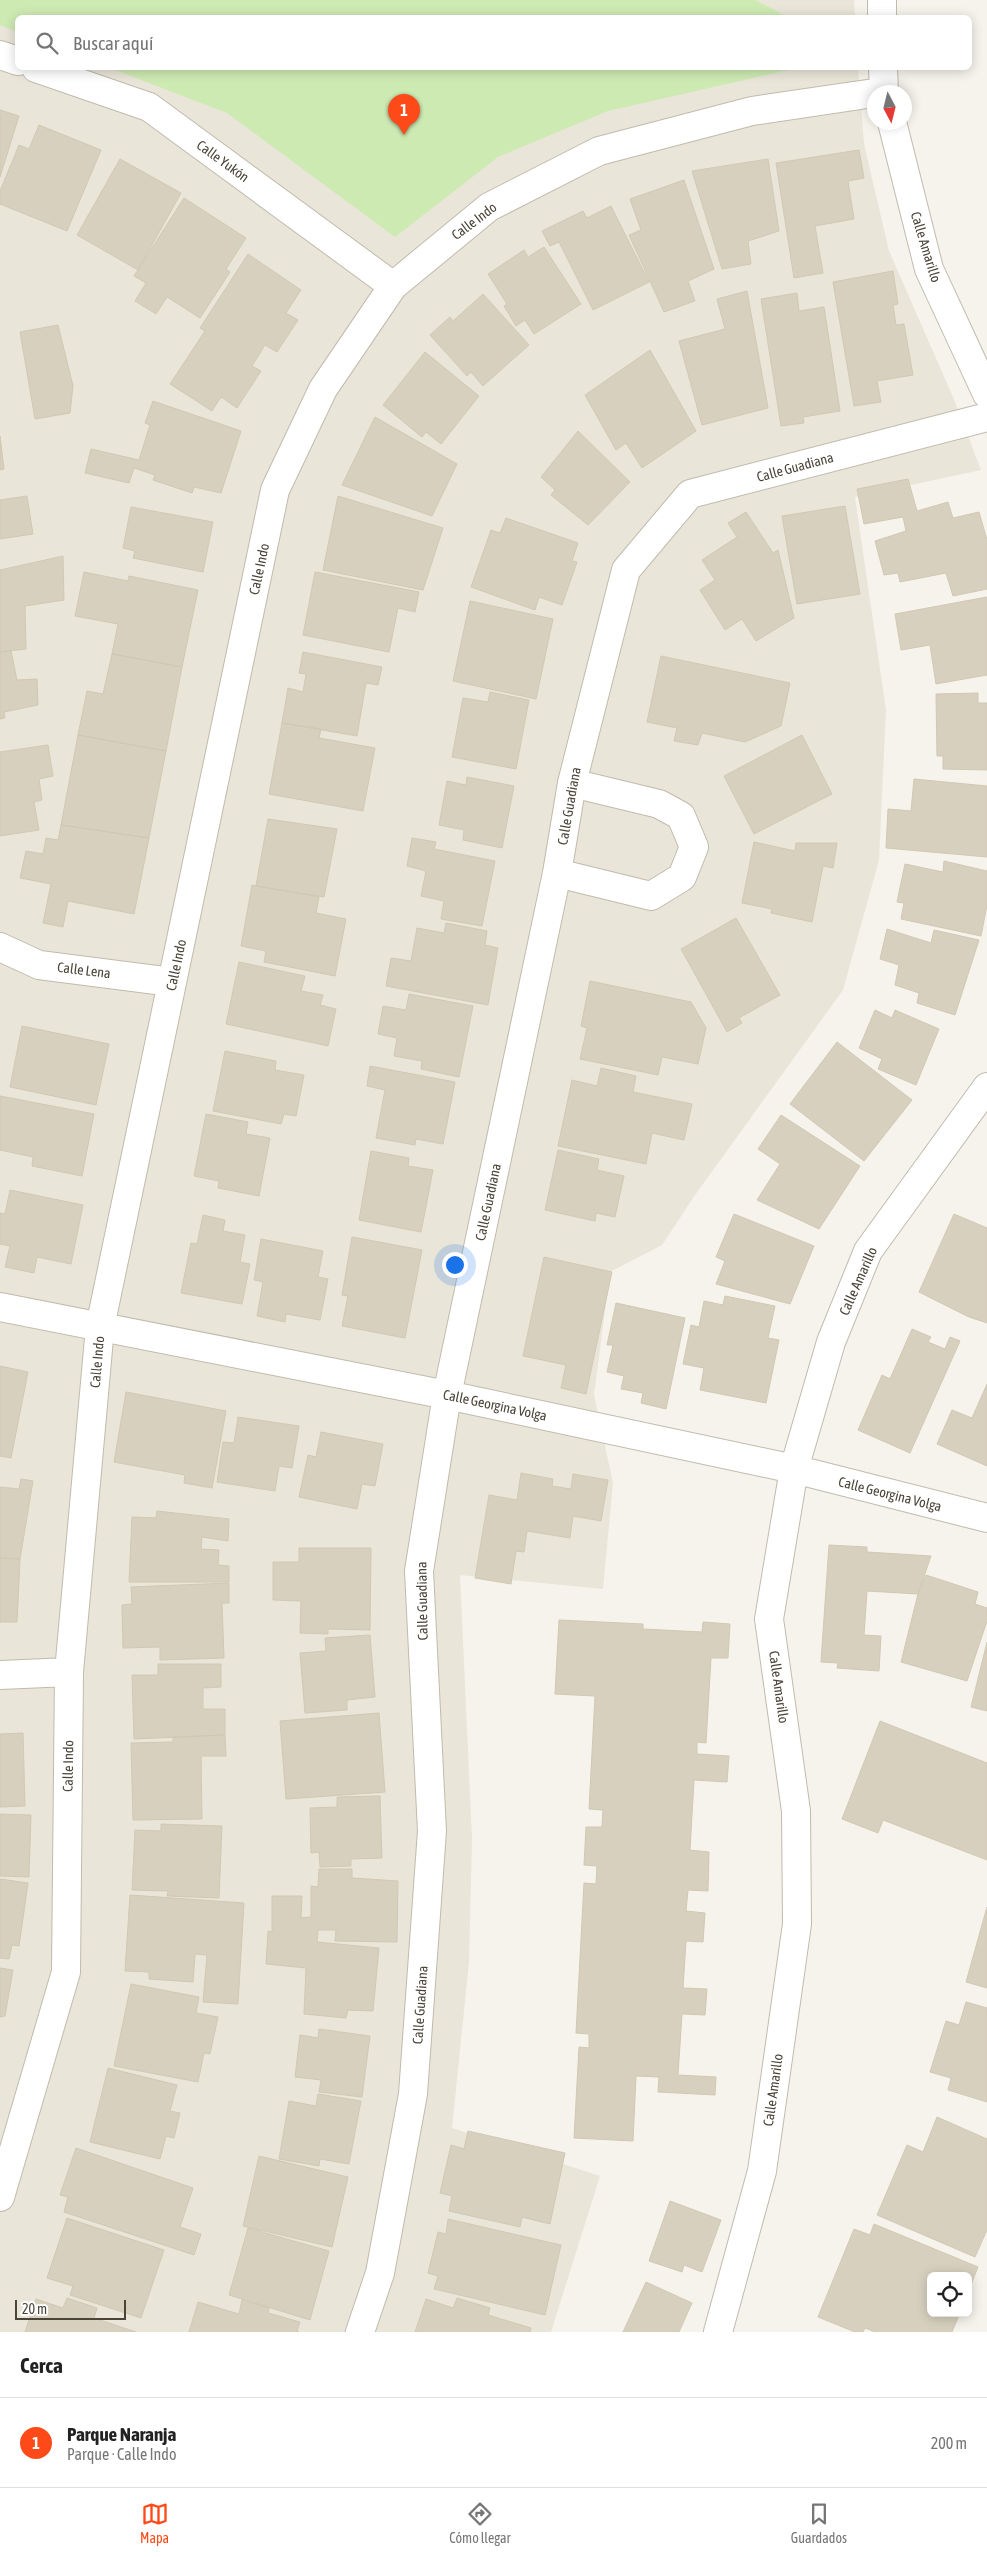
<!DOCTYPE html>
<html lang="es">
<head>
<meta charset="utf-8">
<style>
	body { margin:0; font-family:"Asap Condensed",sans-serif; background:#f2f2f2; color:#222 }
	.controls { position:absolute; right:15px; bottom:15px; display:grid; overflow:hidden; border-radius:8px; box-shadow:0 2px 12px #0003 }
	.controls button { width:45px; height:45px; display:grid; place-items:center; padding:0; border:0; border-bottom:1px solid #e0e0e0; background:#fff; color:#222; font:25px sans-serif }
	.compass { position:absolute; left:867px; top:85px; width:45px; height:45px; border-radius:50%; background:#fff; box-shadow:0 2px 12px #0003; rotate:173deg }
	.scale { position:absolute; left:15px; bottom:12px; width:111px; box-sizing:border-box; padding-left:5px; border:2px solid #4a4438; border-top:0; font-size:14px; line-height:18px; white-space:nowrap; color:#4a4438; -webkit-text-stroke:4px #fff; paint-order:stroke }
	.you { position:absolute; left:454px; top:1264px; width:18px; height:18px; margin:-12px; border:4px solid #fff; border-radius:50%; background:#1a73e8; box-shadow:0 0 0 8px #1a73e833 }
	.badge { display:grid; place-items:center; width:32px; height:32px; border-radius:50%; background:#fe4a19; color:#fff; font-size:16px; font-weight:700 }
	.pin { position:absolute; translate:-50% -41px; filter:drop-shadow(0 1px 2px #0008) }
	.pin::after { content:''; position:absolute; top:26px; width:18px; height:15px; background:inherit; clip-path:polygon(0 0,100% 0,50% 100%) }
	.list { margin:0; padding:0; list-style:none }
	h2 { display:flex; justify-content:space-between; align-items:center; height:65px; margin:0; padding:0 20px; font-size:21px }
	h2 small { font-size:16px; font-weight:400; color:#767676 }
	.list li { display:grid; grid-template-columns:32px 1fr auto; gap:15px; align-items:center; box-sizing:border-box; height:90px; padding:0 20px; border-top:1px solid #e0e0e0 }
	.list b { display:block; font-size:19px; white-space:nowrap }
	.list p { margin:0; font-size:16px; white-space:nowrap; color:#767676 }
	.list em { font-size:16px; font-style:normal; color:#767676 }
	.icon { flex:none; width:28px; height:28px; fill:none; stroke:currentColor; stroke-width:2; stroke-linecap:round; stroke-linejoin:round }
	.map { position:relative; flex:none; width:987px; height:2332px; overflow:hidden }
	.search { position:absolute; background:#fff; box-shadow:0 2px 12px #0003; left:15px; right:15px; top:15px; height:55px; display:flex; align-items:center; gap:12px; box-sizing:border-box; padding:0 18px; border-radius:8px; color:#767676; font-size:19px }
	.sheet { height:155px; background:#fff }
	nav { display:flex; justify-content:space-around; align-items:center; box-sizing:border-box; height:70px; border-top:1px solid #e0e0e0; background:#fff; font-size:14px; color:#767676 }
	nav a { display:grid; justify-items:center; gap:2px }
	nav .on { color:#fe4a19 }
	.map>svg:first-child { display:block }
</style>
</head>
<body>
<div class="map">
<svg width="987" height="2332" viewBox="0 0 987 2332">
	<rect width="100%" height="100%" fill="#f5f3eb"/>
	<!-- residential -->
	<path fill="#e9e5d8" d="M0,0H854L855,17L18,18V68H858L864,144L889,251L953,397L981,470L855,497L886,710L879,860L843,990L695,1195L662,1245L610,1272L594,1395L613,1483L603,1589L460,1575L472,1838L469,1962L452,2128L600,2176L551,2332H0Z"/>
	<!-- green -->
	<path fill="#ceeab3" d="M0,0H755L788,17L18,18L17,32L0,25Z
		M110,68H797L608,111L498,157L395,237L227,113Z"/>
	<!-- building -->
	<path fill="#d7d0bf" stroke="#d2c8b2" d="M0,110L19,116L0,177Z
		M39,125L101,150L67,231L0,204V191L19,145L29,149Z
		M859,150L864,178L848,181L854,219L815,226L823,273L794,278L776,163Z
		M120,159L181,193L138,270L77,235Z
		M768,159L779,231L748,241L751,264L722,269L692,171Z
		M684,180L714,269L688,281L695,301L664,312L629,235L641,230L630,199Z
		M184,198L246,238L226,269L230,272L200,318L167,297L156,314L135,301L146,283L134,276Z
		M611,206L649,282L593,310L559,242L550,246L542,231L583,211L587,218Z
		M544,247L581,304L534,334L525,320L516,326L504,306L507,304L488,274L524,250L528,257Z
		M248,254L301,290L286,313L298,320L277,352L265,345L252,366L261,371L237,408L221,397L212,411L170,384L205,331L200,328Z
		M893,271L898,304L893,305L896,325L904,324L913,375L877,381L881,402L854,406L833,282Z
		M747,291L768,408L702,425L679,341L725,329L717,299Z
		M797,293L799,311L824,307L840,411L803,417L804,423L781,426L761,299Z
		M483,294L529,345L483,386L471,372L467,376L430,335L450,317L453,321Z
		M58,325L73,386L70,413L35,419L20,332Z
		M650,350L696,431L642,468L626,443L616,450L585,395Z
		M425,352L479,396L441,444L426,432L422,437L383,405Z
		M153,401L241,431L221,493L194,487L192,493L153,480L155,475L134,468L129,483L85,473L91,449L139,460L150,425L145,423Z
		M375,417L457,464L432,516L342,485Z
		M578,431L630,482L588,525L551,495L555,490L541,477Z
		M0,436L4,469L0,470Z
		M908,479L917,511L948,502L953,518L979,512L987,540V589L953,596L946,573L900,582L898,573L884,575L875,541L906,531L903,517L864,524L857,489Z
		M27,496L33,534L0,539V500Z
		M338,496L443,528L423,590L323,570Z
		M845,506L860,594L797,604L782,516Z
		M131,507L213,522L203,572L133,558L135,551L123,548Z
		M746,512L773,553L778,550L794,618L756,641L742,619L725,630L700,590L715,580L702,560L737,537L728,523Z
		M506,518L578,543L572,561L577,562L562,605L539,597L535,610L471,587L491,530L500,533Z
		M63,556L64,600L25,606L26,649L0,652V570Z
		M84,572L128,581L129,576L198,590L182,667L112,654L118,624L75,616Z
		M315,572L419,592L415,612L398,608L389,652L303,635Z
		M987,597V675L936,684L930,645L901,650L895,614Z
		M470,601L553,619L536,699L453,681Z
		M11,651L17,680L37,679L38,705L4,712L5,718L0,719V652Z
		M303,652L382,667L378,685L366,683L357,736L282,723L288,688L303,692L306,674L299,673Z
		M112,654L182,667L166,751L78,735L87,691L103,694Z
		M661,656L790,683L781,726L745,742L702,733L698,745L674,741L677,728L647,722Z
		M490,692L529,700L516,769L452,757L463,698L488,702Z
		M978,693V703H987V770L943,769V756H937L936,694Z
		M282,723L321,729L319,738L375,748L363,811L269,794Z
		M78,735L166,751L149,838L61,825Z
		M802,735L832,794L754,834L724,776Z
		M48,745L53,776L39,779L42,800L34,802L39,830L0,836V752Z
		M467,777L514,786L502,848L463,840L464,830L439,825L447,781L466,785Z
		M914,779L987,786V857L886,848L888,809L911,811Z
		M268,819L337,829L324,897L256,886Z
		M61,825L149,838L134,914L68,901L63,927L43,923L51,884L20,878L26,851L43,854L46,838L58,840Z
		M412,838L436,842L434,849L495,861L482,926L441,919L444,901L421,896L426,871L407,866Z
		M754,842L795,851L796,843H837L833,868L823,866L812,922L771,913L772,909L742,903Z
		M944,861L987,871V905L981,936L901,919L904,903L897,902L905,864L943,872Z
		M252,885L319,897L316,913L346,919L335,976L264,962L266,951L241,946Z
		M736,918L780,995L739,1018L742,1023L727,1032L681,949Z
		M446,923L487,931L485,945L498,948L488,1005L386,986L391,958L411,961L417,928L444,933Z
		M887,929L931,943L934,930L979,940L955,1015L917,1003L919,993L895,985L899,965L880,959Z
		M239,962L305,976L301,991L323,995L320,1005L336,1009L328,1046L226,1024Z
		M590,981L691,1002L706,1028L698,1064L662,1057L658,1075L580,1059L587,1028L581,1026Z
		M409,994L473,1006L459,1077L421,1069L422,1061L394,1056L397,1038L378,1034L383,1006L406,1010Z
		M875,1010L892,1018L895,1010L939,1029L916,1085L878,1069L882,1059L859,1048Z
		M22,1026L109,1044L96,1105L10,1087Z
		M837,1042L912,1100L864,1161L790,1104Z
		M225,1051L276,1061L275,1070L304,1075L296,1116L284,1114L281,1124L213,1111Z
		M370,1066L455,1082L443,1144L416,1139L415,1145L376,1138L385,1090L367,1086Z
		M601,1068L636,1076L633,1092L692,1104L684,1140L652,1133L646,1164L558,1146L572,1080L597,1086Z
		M0,1096L94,1114L82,1176L32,1166L33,1157L0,1150Z
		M206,1114L248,1122L246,1134L270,1138L259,1196L218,1188L219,1181L194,1176Z
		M781,1115L860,1166L819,1229L757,1200L780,1164L758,1149Z
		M558,1150L599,1159L597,1170L624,1176L615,1217L596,1213L595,1221L545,1210Z
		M371,1151L409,1158L408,1166L433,1170L421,1232L359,1220Z
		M10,1190L83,1205L71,1264L37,1257L34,1273L5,1267L10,1246L0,1244V1213L5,1214Z
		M734,1214L814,1246L790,1304L716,1284L725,1261L716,1257Z
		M954,1214L987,1228V1323L969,1317L919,1292Z
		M203,1215L225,1220L223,1231L245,1235L240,1262L250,1264L242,1304L181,1293L191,1243L197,1244Z
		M352,1237L422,1250L405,1338L342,1326L348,1296L342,1295Z
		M261,1239L323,1251L318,1277L328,1279L320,1320L286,1314L285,1322L257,1316L263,1282L254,1280Z
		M544,1257L612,1272L586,1394L561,1388L566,1365L523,1356Z
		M725,1296L775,1306L768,1338L779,1340L766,1403L700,1390L704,1368L683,1364L691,1325L699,1327L704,1301L723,1305Z
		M616,1303L685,1318L666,1409L641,1403L643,1393L621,1389L624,1376L607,1372L613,1345H607Z
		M912,1329L931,1337L928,1342L945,1349L950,1337L960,1341L910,1453L858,1430L882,1375L890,1379Z
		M0,1366L28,1372L11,1458L0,1456Z
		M987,1384V1466L937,1444L952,1410L972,1418Z
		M126,1392L226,1411L212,1488L184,1483L185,1475L114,1462Z
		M238,1417L299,1426L292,1468L279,1466L275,1491L217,1482L223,1442L234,1443Z
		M321,1432L383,1444L375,1486L362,1484L357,1509L299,1497L308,1455L316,1457Z
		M521,1473L553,1479L552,1486L571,1489L573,1474L608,1480L601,1521L573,1516L570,1538L527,1531L524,1552L516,1551L511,1584L475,1578L489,1495L517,1500Z
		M21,1479L33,1481L20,1559L0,1558V1487L19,1489Z
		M157,1511L229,1519L228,1541L202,1537L201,1549L219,1550L218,1565L229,1566V1582H129L132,1517L156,1518Z
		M829,1545L867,1547V1552L931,1556L918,1594L867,1591L864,1635L881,1636L879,1671L837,1668L838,1663L821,1662Z
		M299,1548H371L370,1630L328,1629V1634L300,1633L301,1601L273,1600V1562H299Z
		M0,1558L20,1559L17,1622H0Z
		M926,1575L978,1592L975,1604L987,1608V1621L967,1681L901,1662L918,1594Z
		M229,1583V1603H222L224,1658L160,1660V1647L123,1648L122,1605L132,1604L131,1587Z
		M559,1620L643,1624V1629L702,1632L703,1622L730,1624L728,1658H711L706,1743L697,1742V1754L729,1756L727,1782L694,1780L690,1850L709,1852L708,1891L688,1890L686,1911L705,1913L703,1942L686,1941L683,1988L707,1989L705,2015L682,2014L678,2075L716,2077L715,2095L658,2092L659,2077L636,2076L633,2141L574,2138L579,2047L589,2048V2034L576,2033L584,1883L596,1884L597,1866L584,1865L586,1827H602L603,1810L589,1809L595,1696L555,1694Z
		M370,1635L375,1697L347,1700V1710L305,1713L300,1653L326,1651L325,1638Z
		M987,1642V1711L971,1707Z
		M158,1664H221V1687L203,1688V1709H225V1735L134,1739L132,1675H158Z
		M379,1713L385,1792L286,1799L280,1721Z
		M880,1721L987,1763V1860L883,1820L878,1833L842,1819Z
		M23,1733L25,1806L0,1807V1734Z
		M225,1735L226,1756H201L202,1819L133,1820L131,1743L173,1742V1737Z
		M380,1796L382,1858L351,1859V1866L320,1867L319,1852L311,1853L310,1808L337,1807V1797Z
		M0,1814L31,1815L29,1877L0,1876Z
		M161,1824L222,1826L219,1898L167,1896L168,1891L132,1890L135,1830L161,1831Z
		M319,1869H352V1878L398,1881L397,1942L335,1941L336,1930H318L317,1942L379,1948L373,2011L348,2010L346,2018L304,2014L306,1968L266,1964L268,1931L272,1932V1896H302L301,1918L311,1917V1886L318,1887Z
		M0,1879L28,1883L19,1946L12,1945L9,1959L0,1958Z
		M130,1895L244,1903L238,2004L203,2002L207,1955L195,1954L193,1982L149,1979V1972L125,1971Z
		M987,1907V1988L966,1982Z
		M0,1968L13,1970L5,2016L0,2017Z
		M131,1984L199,1997L196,2013L218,2017L210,2054L204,2053L198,2082L114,2066Z
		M966,2002L987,2008V2102L948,2090L951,2078L930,2072L946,2021L959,2025Z
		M319,2029L370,2036L362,2097L319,2092L321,2080L295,2077L300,2035L318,2038Z
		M108,2068L177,2085L170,2111L180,2113L174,2138L166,2136L160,2159L90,2142Z
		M318,2094L361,2101L349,2164L320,2159L319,2166L279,2159L289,2101L316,2106Z
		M937,2117L987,2139V2230L975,2257L877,2215L907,2145L923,2152Z
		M468,2131L565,2153L550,2224L522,2217L520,2227L449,2211L452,2196L440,2193L451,2145L464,2149Z
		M76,2148L193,2188L180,2227L201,2234L194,2255L64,2212L68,2197L60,2195Z
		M259,2156L348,2177L332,2247L243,2226Z
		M670,2201L721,2220L702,2272L684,2265L682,2272L649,2261Z
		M67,2218L164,2250L141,2318L70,2295L73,2286L47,2278Z
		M448,2219L561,2245L545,2315L434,2289L438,2276L428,2273L438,2232L446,2234Z
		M874,2224L978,2267L968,2292V2276H931V2313H960L952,2332H875L865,2328L863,2332H855L818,2317L854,2229L870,2235Z
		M248,2228L329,2251L310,2320L229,2295Z
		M646,2282L692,2303L679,2332H623Z
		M67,2298L97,2308L94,2318L136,2332H25L36,2299L63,2308Z
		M457,2298L490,2308L488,2315L531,2328L530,2332H415L426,2299L453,2308Z
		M242,2300L269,2308L268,2313L300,2322L297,2331L299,2332H189L198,2302L239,2314Z"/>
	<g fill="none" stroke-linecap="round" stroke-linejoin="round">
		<defs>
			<path id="minor" d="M882,0V18
				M0,55L18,61
				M36,68L149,107L393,286
				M883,68L884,92
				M892,122L929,269L987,394
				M557,873L651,896L682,877L694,847L681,816L659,804L572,783
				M0,947L39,965L172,982
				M0,1307L447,1395L794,1469L987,1518
				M0,1675L69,1672
				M0,2197L66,1972L69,1672L100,1327L275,490L323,389L393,286L489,207L599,151L752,111L874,93
				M360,2332L380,2273L413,2094L432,1831L419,1571L447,1395L557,873L572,783L626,570L690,494L987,417
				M718,2332L762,2171L797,1924L796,1811L769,1619L794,1469L831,1342L868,1251L987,1087"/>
		</defs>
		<!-- minor casing -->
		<use href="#minor" stroke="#c1bbad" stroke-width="30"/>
		<!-- minor -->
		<use href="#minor" stroke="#fff" stroke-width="28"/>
	</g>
	<g text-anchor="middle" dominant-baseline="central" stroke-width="5" stroke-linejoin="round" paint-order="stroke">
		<!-- street labels -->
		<g font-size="14" fill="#4a4438" stroke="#fff">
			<text transform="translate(223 161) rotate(36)">Calle Yukón</text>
			<text transform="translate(474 221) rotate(-37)">Calle Indo</text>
			<text transform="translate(926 247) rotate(73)">Calle Amarillo</text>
			<text transform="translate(795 467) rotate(-15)">Calle Guadiana</text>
			<text transform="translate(259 569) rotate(-78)">Calle Indo</text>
			<text transform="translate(569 806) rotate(-80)">Calle Guadiana</text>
			<text transform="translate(176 965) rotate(-78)">Calle Indo</text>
			<text transform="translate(84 970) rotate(7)">Calle Lena</text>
			<text transform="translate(488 1202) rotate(-78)">Calle Guadiana</text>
			<text transform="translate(858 1281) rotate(-66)">Calle Amarillo</text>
			<text transform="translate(97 1362) rotate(-85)">Calle Indo</text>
			<text transform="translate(495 1405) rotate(12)">Calle Georgina Volga</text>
			<text transform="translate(890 1494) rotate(14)">Calle Georgina Volga</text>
			<text transform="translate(422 1601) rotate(-91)">Calle Guadiana</text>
			<text transform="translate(779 1687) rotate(82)">Calle Amarillo</text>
			<text transform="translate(68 1766) rotate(-89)">Calle Indo</text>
			<text transform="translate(420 2005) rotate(-86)">Calle Guadiana</text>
			<text transform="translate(773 2090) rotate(-82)">Calle Amarillo</text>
		</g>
	</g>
</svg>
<div class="controls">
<button><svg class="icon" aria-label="locate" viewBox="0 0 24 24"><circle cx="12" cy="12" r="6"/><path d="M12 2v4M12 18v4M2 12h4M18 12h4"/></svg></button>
</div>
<svg class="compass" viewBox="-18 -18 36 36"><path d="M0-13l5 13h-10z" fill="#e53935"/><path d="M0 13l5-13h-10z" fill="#767676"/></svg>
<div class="scale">20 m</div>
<div class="you"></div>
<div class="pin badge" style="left:404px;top:135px">1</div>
<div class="search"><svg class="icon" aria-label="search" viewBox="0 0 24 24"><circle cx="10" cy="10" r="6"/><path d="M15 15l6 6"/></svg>Buscar aquí</div>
</div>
<section class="sheet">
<h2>Cerca<small></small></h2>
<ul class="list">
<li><span class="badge">1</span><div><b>Parque Naranja</b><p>Parque · Calle Indo</p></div><em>200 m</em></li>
</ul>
</section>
<nav>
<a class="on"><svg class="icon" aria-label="map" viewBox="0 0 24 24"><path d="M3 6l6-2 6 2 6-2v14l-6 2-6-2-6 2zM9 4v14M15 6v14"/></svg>Mapa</a>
<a><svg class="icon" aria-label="directions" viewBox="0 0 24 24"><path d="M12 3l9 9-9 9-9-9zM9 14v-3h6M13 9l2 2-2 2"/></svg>Cómo llegar</a>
<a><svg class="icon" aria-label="saved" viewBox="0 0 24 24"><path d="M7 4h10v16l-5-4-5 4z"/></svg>Guardados</a>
</nav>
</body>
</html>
